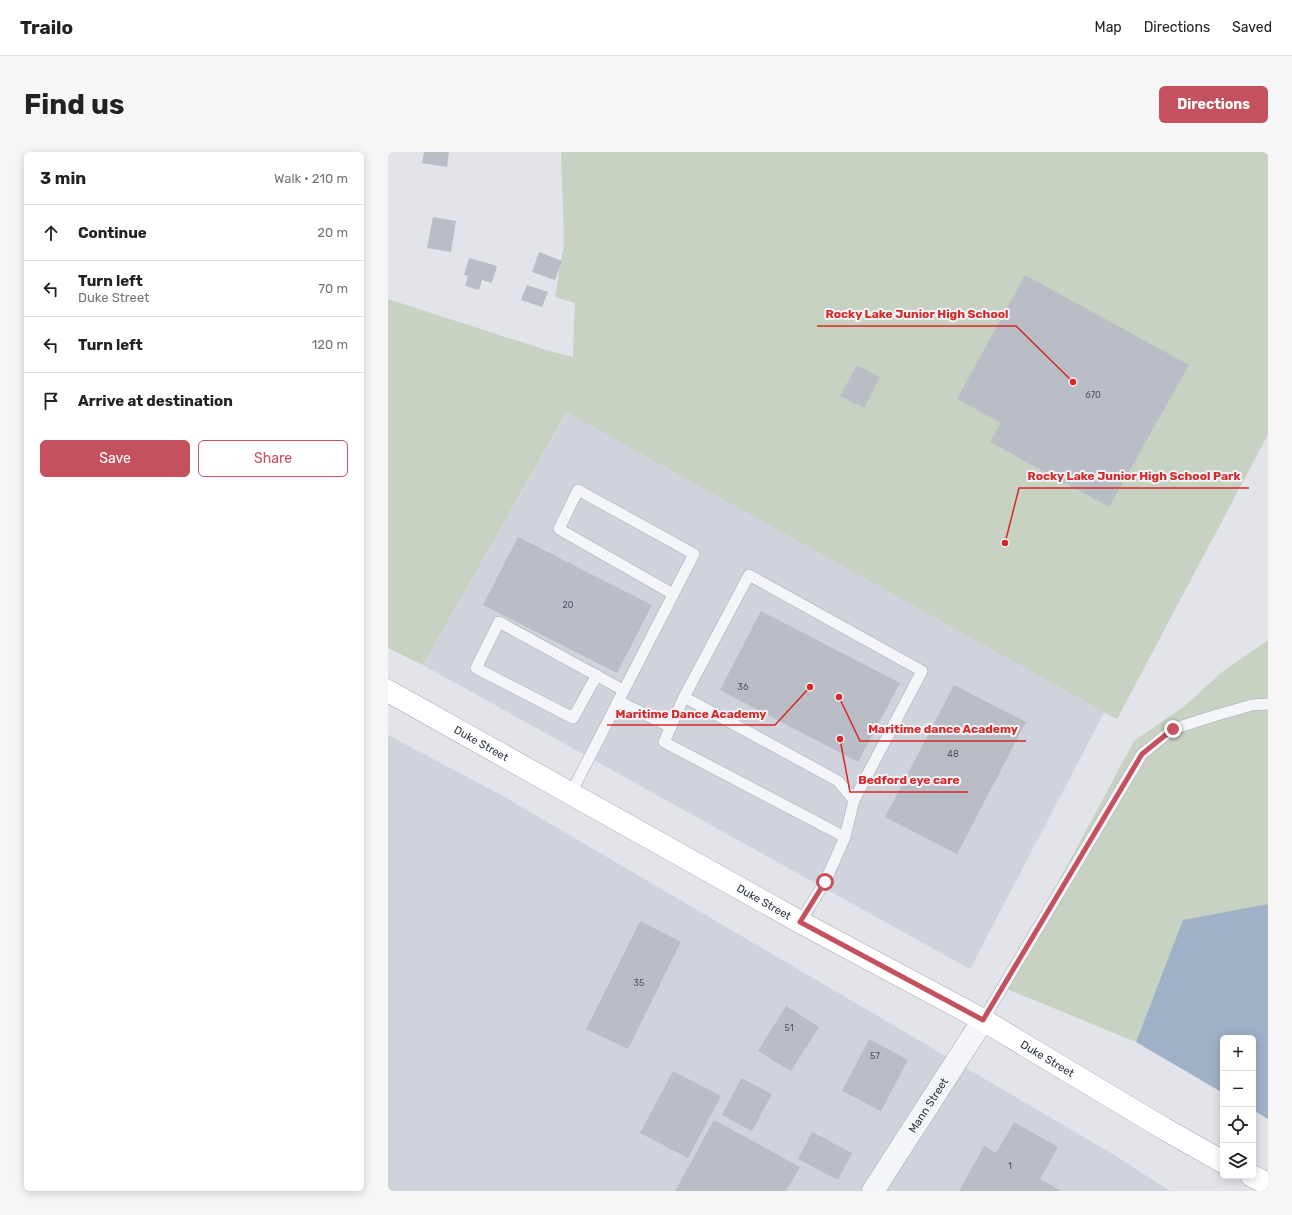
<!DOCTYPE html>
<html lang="en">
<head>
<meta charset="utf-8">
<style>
	body { margin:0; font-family:Rubik,sans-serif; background:#f6f6f6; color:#222 }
	.controls { position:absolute; right:12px; bottom:12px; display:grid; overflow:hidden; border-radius:6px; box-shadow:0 2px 10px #0003 }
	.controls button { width:36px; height:36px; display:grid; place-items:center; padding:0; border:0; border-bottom:1px solid #e0e0e0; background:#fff; color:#222; font:20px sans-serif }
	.stop { position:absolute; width:12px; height:12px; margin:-9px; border:3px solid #c5505e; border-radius:50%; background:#fff }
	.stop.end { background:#c5505e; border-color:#fff; box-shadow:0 1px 4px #0008 }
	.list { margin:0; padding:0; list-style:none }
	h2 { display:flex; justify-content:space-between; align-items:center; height:52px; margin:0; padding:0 16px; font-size:17px }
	h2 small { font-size:13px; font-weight:400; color:#767676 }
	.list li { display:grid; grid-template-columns:26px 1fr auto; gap:12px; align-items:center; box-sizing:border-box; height:56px; padding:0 16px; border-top:1px solid #e0e0e0 }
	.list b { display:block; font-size:15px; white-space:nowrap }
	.list p { margin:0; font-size:13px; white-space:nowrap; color:#767676 }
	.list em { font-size:13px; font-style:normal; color:#767676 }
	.actions { display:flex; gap:8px; padding:12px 16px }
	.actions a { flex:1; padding:9px 0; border:1px solid #c5505e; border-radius:6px; text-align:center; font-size:14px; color:#c5505e }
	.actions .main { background:#c5505e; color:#fff }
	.icon { flex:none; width:22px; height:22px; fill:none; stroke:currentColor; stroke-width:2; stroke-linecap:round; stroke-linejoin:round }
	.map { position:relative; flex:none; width:880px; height:1039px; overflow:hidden; border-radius:6px }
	header { display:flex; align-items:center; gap:24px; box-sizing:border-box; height:56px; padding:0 20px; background:#fff; border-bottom:1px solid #e0e0e0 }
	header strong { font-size:19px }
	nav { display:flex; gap:22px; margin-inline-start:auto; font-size:14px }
	.intro { display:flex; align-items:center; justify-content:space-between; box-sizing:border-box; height:96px; padding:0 24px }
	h1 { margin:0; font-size:28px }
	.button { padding:10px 18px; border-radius:6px; background:#c5505e; color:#fff; font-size:14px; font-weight:700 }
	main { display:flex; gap:24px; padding:0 24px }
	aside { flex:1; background:#fff; border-radius:6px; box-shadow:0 2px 10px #0003 }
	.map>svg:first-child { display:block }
</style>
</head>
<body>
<header>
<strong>Trailo</strong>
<nav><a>Map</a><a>Directions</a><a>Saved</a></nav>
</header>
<div class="intro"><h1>Find us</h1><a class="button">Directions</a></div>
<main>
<aside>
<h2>3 min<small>Walk · 210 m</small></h2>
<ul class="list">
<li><svg class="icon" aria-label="ahead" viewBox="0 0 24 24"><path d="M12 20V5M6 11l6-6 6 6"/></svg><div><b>Continue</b></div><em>20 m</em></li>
<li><svg class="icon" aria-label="left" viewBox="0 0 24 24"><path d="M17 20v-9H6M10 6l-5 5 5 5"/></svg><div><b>Turn left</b><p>Duke Street</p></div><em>70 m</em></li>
<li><svg class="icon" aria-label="left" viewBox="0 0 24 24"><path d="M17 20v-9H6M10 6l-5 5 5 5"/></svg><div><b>Turn left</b></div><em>120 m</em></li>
<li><svg class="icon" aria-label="arrive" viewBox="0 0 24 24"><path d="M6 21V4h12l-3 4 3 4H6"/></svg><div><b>Arrive at destination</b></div></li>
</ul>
<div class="actions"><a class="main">Save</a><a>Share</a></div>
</aside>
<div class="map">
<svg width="880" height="1039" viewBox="0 0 880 1039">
	<rect width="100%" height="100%" fill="#e2e4e9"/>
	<!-- built -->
	<path fill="#d0d3db" d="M880,0V282L729,567L716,561L582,817L35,513L179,261L185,205L187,151Z
		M0,583L115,644L728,1004L782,1039H2L0,1038Z"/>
	<!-- green -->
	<path fill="#c7d2c3" d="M173,0H880V282L729,567L179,260L35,513L0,496V147L158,198L185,205L187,151L167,145L176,91Z
		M880,488V752L795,769L748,890L614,835L746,589L798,553L834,520Z"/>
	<!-- water -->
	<path fill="#9fb1c6" d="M880,752V967L865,958V886H835V941L748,890L795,768Z"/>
	<!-- building -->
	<path fill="#b9bdc6" d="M36,0H61L59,15L34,11Z
		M45,65L68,69L63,100L39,96Z
		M151,100L174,109L167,128L144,120Z
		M81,106L109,114L104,131L94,128L91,138L77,134L80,124L76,123Z
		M637,123L801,213L721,355L602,290L613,271L569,247Z
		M139,133L160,140L154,155L133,148Z
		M469,213L492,225L476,256L452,244Z
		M130,385L264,453L229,521L95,453Z
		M373,459L512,531L470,610L332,538Z
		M566,533L638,570L569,702L497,665Z
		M252,769L293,790L240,897L198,877Z
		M398,854L431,875L403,919L370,899Z
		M481,887L520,908L493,959L454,939Z
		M285,919L333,944L300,1006L252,981Z
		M353,926L384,942L364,979L334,963Z
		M326,968L412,1015L398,1039H287Z
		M626,970L670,995L652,1027L673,1039H571L596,994L608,1001Z
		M424,980L464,1001L450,1028L410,1007Z"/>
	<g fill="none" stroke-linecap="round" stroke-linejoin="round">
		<defs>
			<path id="lane" d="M209,523L185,566L88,516L111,470L235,538
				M296,545L450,629L466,648L457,685L437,730L412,770
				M230,549L283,575
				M183,641L306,402L190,338L171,377L285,442
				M457,685L276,590L296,545L361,423L534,519L466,648
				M595,868L754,602L785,577L829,563L864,553L880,552"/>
			<g id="street">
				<path id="s1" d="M485,1039L595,868"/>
			</g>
			<g id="secondary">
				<path id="s2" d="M0,539L412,770L595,868L775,976L835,1010"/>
				<path d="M864,1024L880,1032"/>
			</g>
		</defs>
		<!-- lane casing -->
		<use href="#lane" stroke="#a7abb3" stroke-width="12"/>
		<!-- street casing -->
		<use href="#street" stroke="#a7abb3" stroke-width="23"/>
		<!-- secondary casing -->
		<use href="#secondary" stroke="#a7abb3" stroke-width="23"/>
		<!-- lane -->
		<use href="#lane" stroke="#f4f5f8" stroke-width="11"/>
		<!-- street -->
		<use href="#street" stroke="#f4f5f8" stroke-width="22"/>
		<!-- secondary -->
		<use href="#secondary" stroke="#fff" stroke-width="22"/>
	</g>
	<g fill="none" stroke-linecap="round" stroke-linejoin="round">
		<!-- route -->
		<path stroke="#c5505e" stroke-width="5" d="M437,730L412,770L595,868L754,602L785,577"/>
	</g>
	<g text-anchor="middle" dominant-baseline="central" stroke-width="4" stroke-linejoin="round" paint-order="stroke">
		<!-- number labels -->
		<g font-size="9" fill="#4e5562">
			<text x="705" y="243">670</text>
			<text x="180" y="453">20</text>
			<text x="355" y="535">36</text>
			<text x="565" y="602">48</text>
			<text x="251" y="831">35</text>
			<text x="401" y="876">51</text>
			<text x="487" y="904">57</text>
			<text x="622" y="1014">1</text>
		</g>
		<!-- street labels -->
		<g font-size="11" fill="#2b3240" stroke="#f1f3f7">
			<text stroke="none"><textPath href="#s2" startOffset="107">Duke Street</textPath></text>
			<text stroke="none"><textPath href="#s2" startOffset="431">Duke Street</textPath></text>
			<text stroke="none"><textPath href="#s2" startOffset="755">Duke Street</textPath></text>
			<text stroke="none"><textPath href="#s1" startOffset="102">Mann Street</textPath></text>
		</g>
	</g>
	<!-- callouts -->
	<path fill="none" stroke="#d62828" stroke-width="1.5" d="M685 230L628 174H429M617 391L631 336H861M422 535L387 573H219M451 545L472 589H638M452 587L462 640H580"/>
	<g fill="#d62828" stroke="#f1f3f7" stroke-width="1.5">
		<circle cx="685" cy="230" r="4"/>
		<circle cx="617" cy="391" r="4"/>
		<circle cx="422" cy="535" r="4"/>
		<circle cx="451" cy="545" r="4"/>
		<circle cx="452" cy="587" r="4"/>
	</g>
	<g font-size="12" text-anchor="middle" font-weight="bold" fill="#d62828" stroke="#f1f3f7" stroke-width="4" stroke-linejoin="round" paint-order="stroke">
		<text x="529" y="166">Rocky Lake Junior High School</text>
		<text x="746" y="328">Rocky Lake Junior High School Park</text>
		<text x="303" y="566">Maritime Dance Academy</text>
		<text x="555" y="581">Maritime dance Academy</text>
		<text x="521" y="632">Bedford eye care</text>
	</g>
</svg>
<div class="controls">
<button>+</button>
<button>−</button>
<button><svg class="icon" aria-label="locate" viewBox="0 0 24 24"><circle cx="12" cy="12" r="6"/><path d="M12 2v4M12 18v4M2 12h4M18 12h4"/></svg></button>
<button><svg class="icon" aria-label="layers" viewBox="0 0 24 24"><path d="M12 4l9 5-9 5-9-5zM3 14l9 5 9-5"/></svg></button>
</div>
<div class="stop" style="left:437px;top:730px"></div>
<div class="stop end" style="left:785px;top:577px"></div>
</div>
</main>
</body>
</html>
